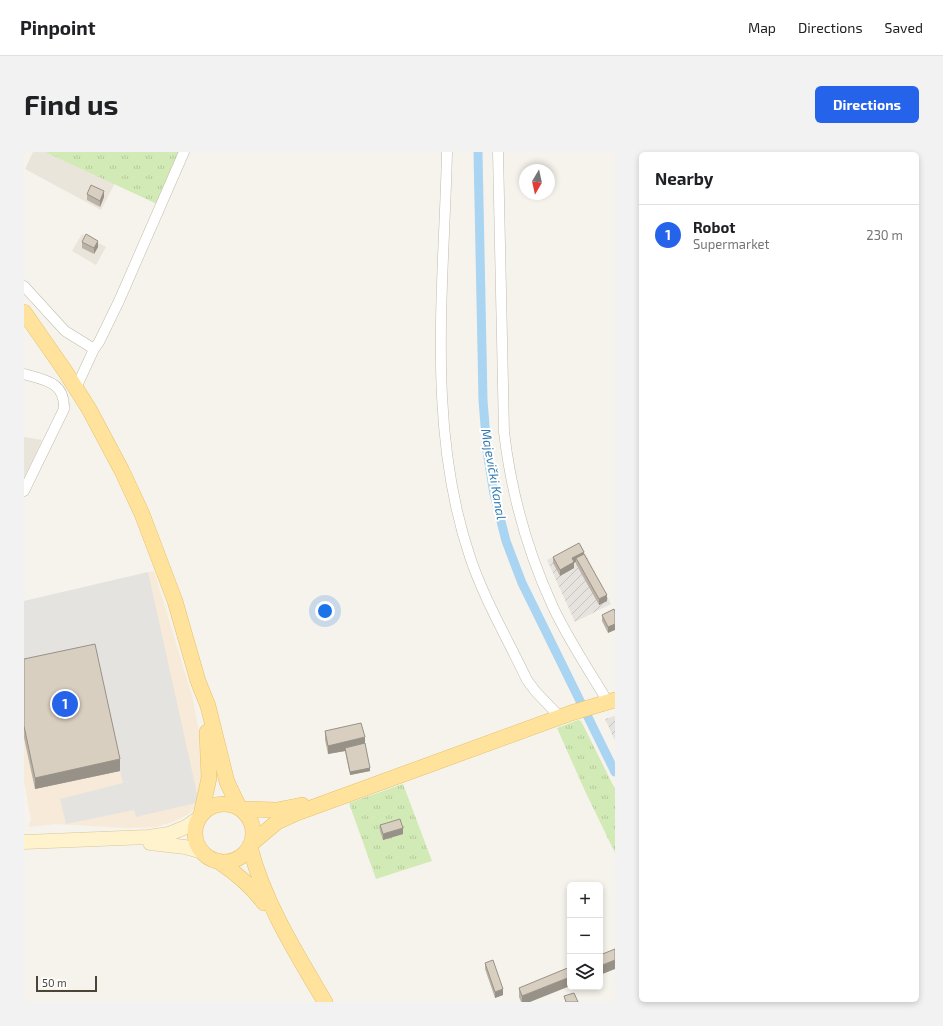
<!DOCTYPE html>
<html lang="en">
<head>
<meta charset="utf-8">
<style>
	body { margin:0; font-family:"Exo 2",sans-serif; background:#f2f2f2; color:#202124 }
	.controls { position:absolute; right:12px; bottom:12px; display:grid; overflow:hidden; border-radius:6px; box-shadow:0 2px 6px #0003 }
	.controls button { width:36px; height:36px; display:grid; place-items:center; padding:0; border:0; border-bottom:1px solid #e0e0e0; background:#fff; color:#202124; font:20px sans-serif }
	.compass { position:absolute; left:495px; top:12px; width:36px; height:36px; border-radius:50%; background:#fff; box-shadow:0 2px 6px #0003; rotate:189deg }
	.scale { position:absolute; left:12px; bottom:10px; width:61px; box-sizing:border-box; padding-left:4px; border:2px solid #4b4439; border-top:0; font-size:11px; line-height:14px; white-space:nowrap; color:#4b4439; -webkit-text-stroke:3px #fff; paint-order:stroke }
	.you { position:absolute; left:301px; top:459px; width:14px; height:14px; margin:-10px; border:3px solid #fff; border-radius:50%; background:#1a73e8; box-shadow:0 0 0 6px #1a73e833 }
	.badge { display:grid; place-items:center; width:26px; height:26px; border-radius:50%; background:#2563eb; color:#fff; font-size:13px; font-weight:700 }
	.pin { position:absolute; translate:-50% -50%; border:2px solid #fff; box-shadow:0 1px 4px #0006 }
	.list { margin:0; padding:0; list-style:none }
	h2 { display:flex; justify-content:space-between; align-items:center; height:52px; margin:0; padding:0 16px; font-size:17px }
	h2 small { font-size:13px; font-weight:400; color:#757577 }
	.list li { display:grid; grid-template-columns:26px 1fr auto; gap:12px; align-items:center; box-sizing:border-box; height:60px; padding:0 16px; border-top:1px solid #e0e0e0 }
	.list b { display:block; font-size:15px; white-space:nowrap }
	.list p { margin:0; font-size:13px; white-space:nowrap; color:#757577 }
	.list em { font-size:13px; font-style:normal; color:#757577 }
	.icon { flex:none; width:22px; height:22px; fill:none; stroke:currentColor; stroke-width:2; stroke-linecap:round; stroke-linejoin:round }
	.map { position:relative; flex:none; width:591px; height:850px; overflow:hidden; border-radius:6px }
	header { display:flex; align-items:center; gap:24px; box-sizing:border-box; height:56px; padding:0 20px; background:#fff; border-bottom:1px solid #e0e0e0 }
	header strong { font-size:19px }
	nav { display:flex; gap:22px; margin-inline-start:auto; font-size:14px }
	.intro { display:flex; align-items:center; justify-content:space-between; box-sizing:border-box; height:96px; padding:0 24px }
	h1 { margin:0; font-size:28px }
	.button { padding:10px 18px; border-radius:6px; background:#2563eb; color:#fff; font-size:14px; font-weight:700 }
	main { display:flex; gap:24px; padding:0 24px }
	aside { flex:1; background:#fff; border-radius:6px; box-shadow:0 2px 6px #0003 }
	.map>svg:first-child { display:block }
</style>
</head>
<body>
<header>
<strong>Pinpoint</strong>
<nav><a>Map</a><a>Directions</a><a>Saved</a></nav>
</header>
<div class="intro"><h1>Find us</h1><a class="button">Directions</a></div>
<main>
<div class="map">
<svg width="591" height="850" viewBox="0 0 591 850">
	<defs>
		<pattern id="industrial-furrows" width="10" height="10" patternUnits="userSpaceOnUse"><rect width="10" height="10" fill="#e6e2dd"/><path d="M-1 1l2-2M0 10L10 0M9 11l2-2" fill="none" stroke="#c7c3be"/></pattern>
		<pattern id="grass-tufts" width="24" height="20" patternUnits="userSpaceOnUse"><rect width="24" height="20" fill="#d2eab5"/><path d="M3 7l-1-3M5 7V3M7 7l1-3M15 17l-1-3M17 17v-4M19 17l1-3" fill="none" stroke="#b6ca9c"/></pattern>
	</defs>
	<rect width="100%" height="100%" fill="#f6f3ec"/>
	<!-- residential -->
	<path fill="#eae5da" d="M9,0H21L91,31L77,58L1,17Z
		M58,82L82,95L72,113L48,99Z
		M0,285L18,288L0,328Z"/>
	<!-- commercial -->
	<path fill="#f7ead8" d="M130,419L169,547L177,592V635L175,652L165,662L151,669L132,675L104,676L31,672L4,675L7,668L0,629V449Z"/>
	<!-- industrial -->
	<path fill="url(#industrial-furrows)" d="M556,391L587,452L551,470L523,408Z
		M591,564V589L581,567Z"/>
	<!-- grass -->
	<path fill="url(#grass-tufts)" d="M21,0H156L133,52Z
		M554,568L557,569L591,637V701L561,639L533,576Z
		M379,632L408,709L352,727L325,651Z"/>
	<!-- parking -->
	<path fill="#e5e3e0" d="M124,420L174,646L172,651L112,665L110,658L42,672L36,647L99,631L96,619L0,518V449Z"/>
	<g fill="none" stroke-linecap="round" stroke-linejoin="round">
		<!-- canal -->
		<path stroke="#a9d4f2" stroke-width="9" d="M454,0L459,248L463,299L470,342L482,389L498,431L591,620"/>
		<defs>
			<path id="street" d="M423,0C420,134 402,275 446,405C460,447 484,488 503,528L512,540L536,565
				M474,0L480,280C487,339 504,401 529,455C544,487 566,520 584,550
				M0,134L41,179L70,197
				M0,222C21,228 41,230 40,257L0,339
				M52,236L70,197L75,190L95,149L160,0"/>
			<path id="secondary" d="M0,690L124,685L145,682L162,675L175,666
				M126,691L161,695L179,700"/>
			<path id="primary" d="M0,160L41,219L65,257L98,319L118,362L151,449L174,529L184,554L203,630L215,655
				M171 681a29 29 0 1 1 58 0a29 29 0 1 1-58 0Z
				M217,657L253,658L278,653
				M177,663L185,626L183,580
				M228,691L253,670L273,661L547,561L591,548
				M226,695C240,750 272,801 301,850
				M194,709C212,721 227,733 240,751"/>
		</defs>
		<!-- street casing -->
		<use href="#street" stroke="#c2bbae" stroke-width="11"/>
		<!-- secondary casing -->
		<use href="#secondary" stroke="#d6c79b" stroke-width="15"/>
		<!-- primary casing -->
		<use href="#primary" stroke="#e6c16a" stroke-width="16"/>
		<!-- street -->
		<use href="#street" stroke="#fff" stroke-width="10"/>
		<!-- secondary -->
		<use href="#secondary" stroke="#fff3cd" stroke-width="14"/>
		<!-- primary -->
		<use href="#primary" stroke="#ffe39c" stroke-width="15"/>
	</g>
	<!-- wall -->
	<path fill="#bab2a6" d="M63,42L80,45L76,55L63,48Z
		M58,90L74,95L70,102L58,96Z
		M560,402L583,449L575,453L552,412V410L550,411V416L536,424L529,411V405Z
		M590,457L584,481L578,469V463Z
		M0,507L96,619L11,637L0,586Z
		M301,579L341,591L346,619L326,623L321,599L304,602L301,588Z
		M356,673L379,682L359,688L356,679Z
		M461,811L479,843L471,846L461,817Z
		M495,836L506,850H497L495,845Z"/>
	<!-- shaded-wall -->
	<path fill="#979187" d="M80,39V45L76,55V49Z
		M74,89V95L70,102V96Z
		M560,400V406H552V410L550,411V416L536,424V418L548,406Z
		M583,443V449L575,453V447Z
		M591,472V478L584,481V475Z
		M341,585V594L321,596V599L304,602V594Z
		M96,607V619L11,637V626Z
		M346,616V619L326,623V620Z
		M379,676V682L359,688V682Z
		M591,808V817L576,823V814Z
		M546,825V834L506,850H498V844Z
		M479,837V843L471,846V840Z"/>
	<!-- building -->
	<path fill="#d8cfc1" stroke="#979187" d="M67,33L80,39L76,49L63,42Z
		M62,82L74,89L70,96L58,90Z
		M555,391L560,400L548,406L550,410L536,418L529,405Z
		M560,402L583,443L575,447L552,406Z
		M590,457L591,460V472L584,475L578,463Z
		M71,492L96,607L11,626L0,574V507Z
		M337,571L341,585L304,594L301,579Z
		M341,591L346,616L326,620L321,596Z
		M376,667L379,676L359,682L356,673Z
		M591,797V808L576,814V803Z
		M469,808L479,837L471,840L461,811Z
		M546,815V825L498,844L495,836Z
		M550,841L554,850H542L540,844Z"/>
	<g text-anchor="middle" dominant-baseline="central" stroke-width="4" stroke-linejoin="round" paint-order="stroke">
		<!-- water labels -->
		<g font-size="13" font-style="italic" fill="#2e7ab2" stroke="#fff">
			<text transform="translate(470 322) rotate(80)">Majevički Kanal</text>
		</g>
	</g>
</svg>
<div class="controls">
<button>+</button>
<button>−</button>
<button><svg class="icon" aria-label="layers" viewBox="0 0 24 24"><path d="M12 4l9 5-9 5-9-5zM3 14l9 5 9-5"/></svg></button>
</div>
<svg class="compass" viewBox="-18 -18 36 36"><path d="M0-13l5 13h-10z" fill="#e53935"/><path d="M0 13l5-13h-10z" fill="#757577"/></svg>
<div class="scale">50 m</div>
<div class="you"></div>
<div class="pin badge" style="left:41px;top:552px">1</div>
</div>
<aside>
<h2>Nearby<small></small></h2>
<ul class="list">
<li><span class="badge">1</span><div><b>Robot</b><p>Supermarket</p></div><em>230 m</em></li>
</ul>
</aside>
</main>
</body>
</html>
